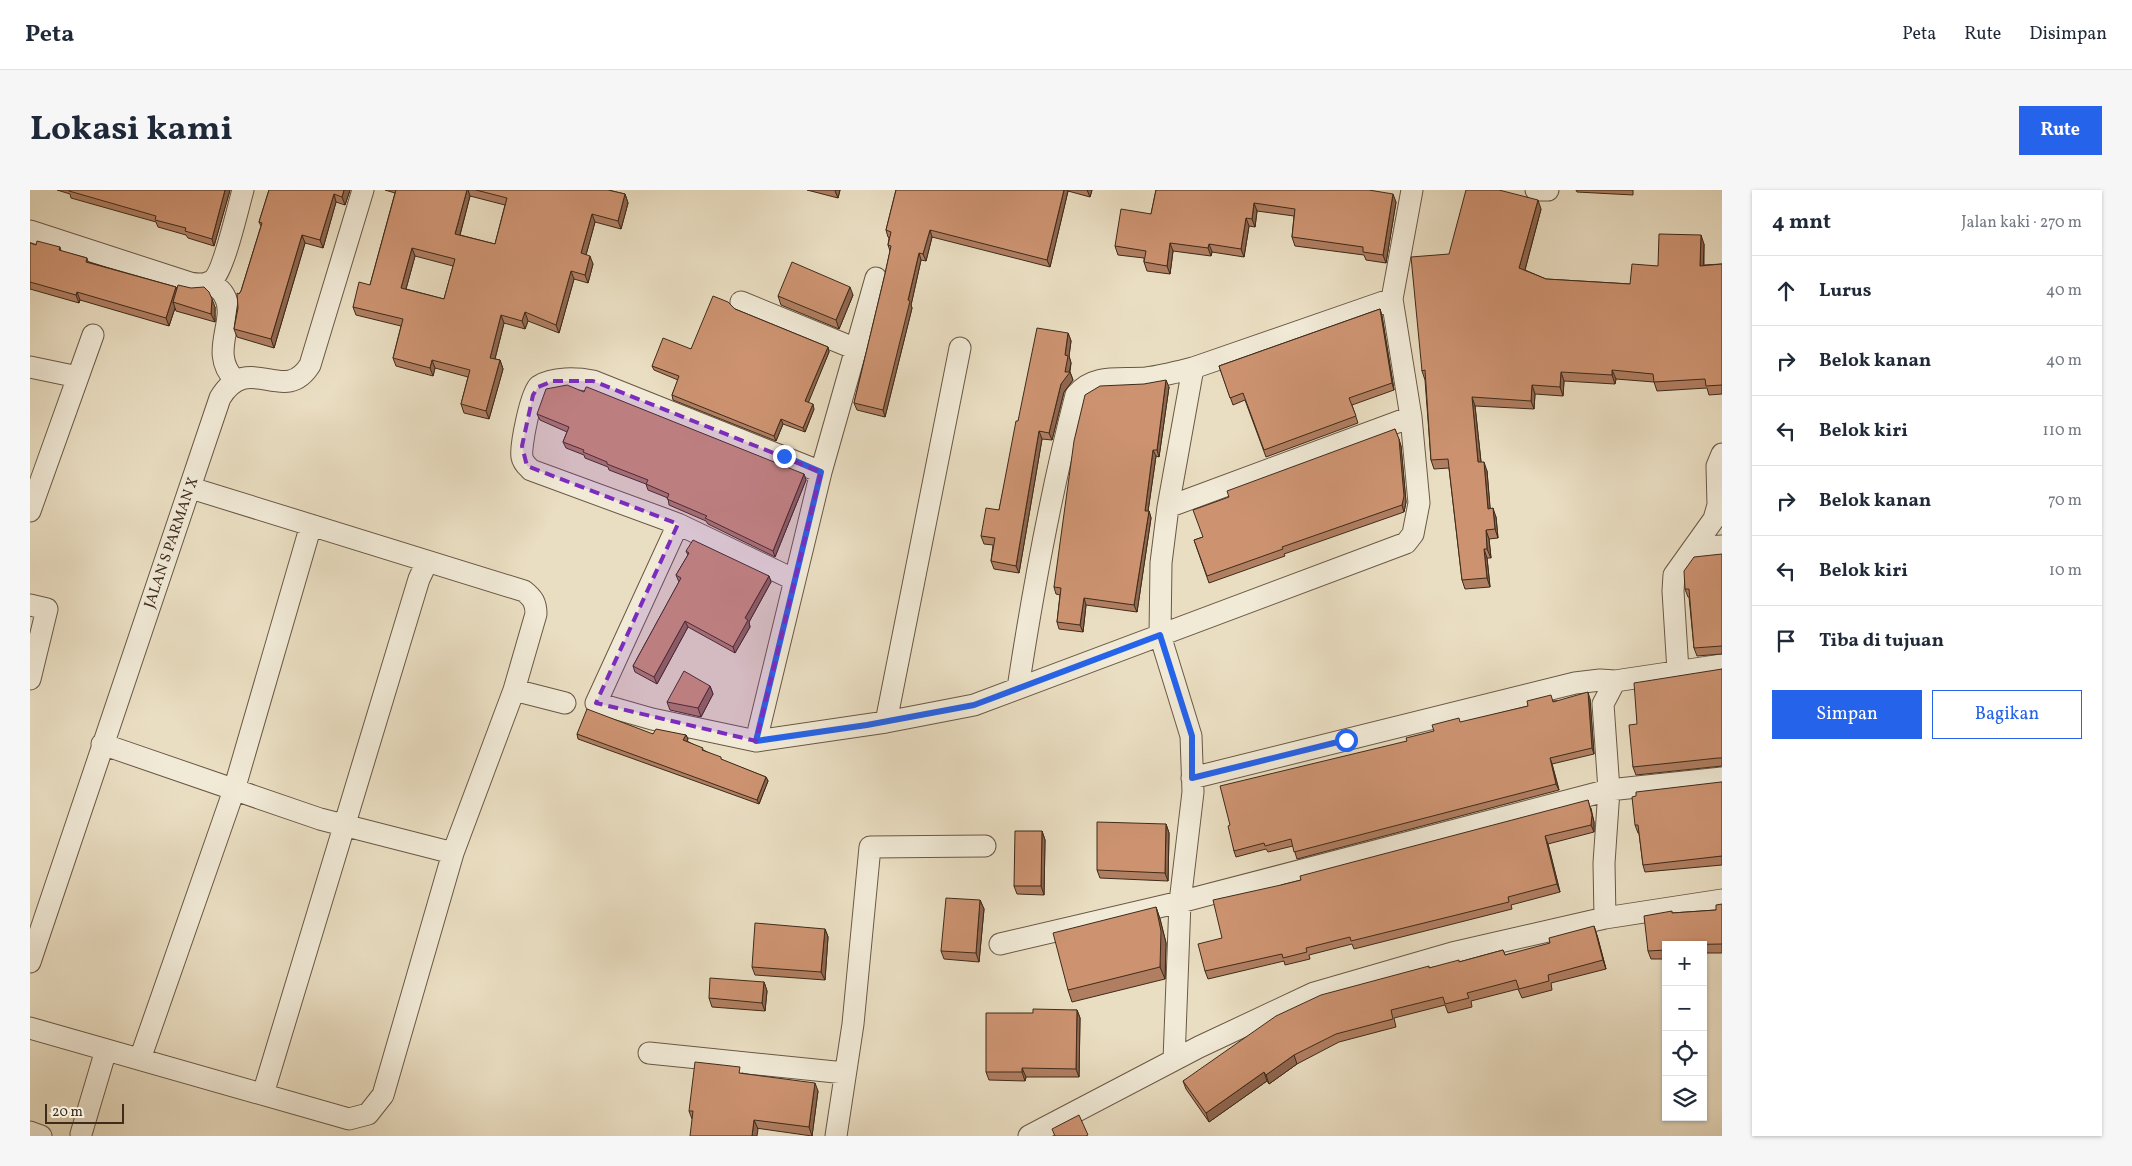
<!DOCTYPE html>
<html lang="id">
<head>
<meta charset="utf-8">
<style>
	body { margin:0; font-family:Vollkorn,serif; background:#f6f6f7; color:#1f2937 }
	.controls { position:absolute; right:15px; bottom:15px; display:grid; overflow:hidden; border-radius:0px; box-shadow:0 1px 4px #0004 }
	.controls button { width:45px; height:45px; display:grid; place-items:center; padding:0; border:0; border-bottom:1px solid #e0e1e3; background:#fff; color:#1f2937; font:25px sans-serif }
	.scale { position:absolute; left:15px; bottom:12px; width:79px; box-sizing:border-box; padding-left:5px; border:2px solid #3e2b1b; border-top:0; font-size:14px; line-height:18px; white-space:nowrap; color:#3e2b1b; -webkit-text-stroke:4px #f1ead7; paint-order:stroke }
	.stop { position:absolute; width:15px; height:15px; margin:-11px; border:4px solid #2563eb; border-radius:50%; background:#fff }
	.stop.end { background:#2563eb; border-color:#fff; box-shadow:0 1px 5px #0008 }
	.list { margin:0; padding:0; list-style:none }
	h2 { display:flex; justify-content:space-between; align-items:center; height:65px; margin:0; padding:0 20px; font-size:21px }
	h2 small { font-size:16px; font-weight:400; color:#747a83 }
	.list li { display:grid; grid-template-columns:32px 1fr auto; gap:15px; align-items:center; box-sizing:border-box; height:70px; padding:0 20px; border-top:1px solid #e0e1e3 }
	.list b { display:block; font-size:19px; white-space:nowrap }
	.list em { font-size:16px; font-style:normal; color:#747a83 }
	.actions { display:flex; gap:10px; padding:15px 20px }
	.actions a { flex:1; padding:11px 0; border:1px solid #2563eb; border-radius:0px; text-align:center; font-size:18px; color:#2563eb }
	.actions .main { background:#2563eb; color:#fff }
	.icon { flex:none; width:28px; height:28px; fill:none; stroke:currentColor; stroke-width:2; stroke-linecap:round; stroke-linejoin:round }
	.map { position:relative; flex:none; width:1692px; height:946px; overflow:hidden; border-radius:0px }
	header { display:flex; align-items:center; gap:30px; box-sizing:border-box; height:70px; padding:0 25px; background:#fff; border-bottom:1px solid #e0e1e3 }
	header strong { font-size:24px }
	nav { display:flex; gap:28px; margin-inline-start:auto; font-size:18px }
	.intro { display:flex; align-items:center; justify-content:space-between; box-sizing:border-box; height:120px; padding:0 30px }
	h1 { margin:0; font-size:35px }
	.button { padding:12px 22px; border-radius:0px; background:#2563eb; color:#fff; font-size:18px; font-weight:700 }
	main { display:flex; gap:30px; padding:0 30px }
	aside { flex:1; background:#fff; border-radius:0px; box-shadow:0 1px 4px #0004 }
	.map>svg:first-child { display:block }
</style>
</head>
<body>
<header>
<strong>Peta</strong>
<nav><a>Peta</a><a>Rute</a><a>Disimpan</a></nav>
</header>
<div class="intro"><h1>Lokasi kami</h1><a class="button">Rute</a></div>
<main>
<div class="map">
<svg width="1692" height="946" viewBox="0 0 1692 946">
	<rect width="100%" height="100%" fill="#eadec2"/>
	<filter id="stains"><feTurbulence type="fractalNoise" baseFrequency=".004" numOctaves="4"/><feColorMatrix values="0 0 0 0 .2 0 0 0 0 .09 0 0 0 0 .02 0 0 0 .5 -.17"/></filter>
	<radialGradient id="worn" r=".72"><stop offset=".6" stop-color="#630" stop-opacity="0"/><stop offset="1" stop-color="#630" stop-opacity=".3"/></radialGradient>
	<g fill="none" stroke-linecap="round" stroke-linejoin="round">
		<defs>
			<path id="street" d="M1506,0H1518
				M0,41L160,93C166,94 174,95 180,92C193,86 208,17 213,0
				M179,92C185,96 191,99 194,105C209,130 177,162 205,190
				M711,112L826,159
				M0,177L48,187
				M1138,317L1381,227
				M0,321L63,145
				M648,334L566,513L622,529L726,551L856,532L944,515L1376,353L1383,344L1389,313L1381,227L1362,109L1382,0
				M1664,358L1692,356
				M765,390L648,334L501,280C497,276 493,273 492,267C490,257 501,202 509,196C523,187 547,188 563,191L791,282
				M0,415L17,419L0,489
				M1648,481L1643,401L1644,385L1684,329L1688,315L1687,276L1692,264
				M988,498C1003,400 1021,301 1046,205C1064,183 1091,190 1116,188C1132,186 1147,182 1163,178L1362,109
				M484,500L535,513
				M856,532L930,158
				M726,551L791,282L846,88
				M72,554L290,629L423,663
				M1162,588L1545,493L1570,490L1585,491
				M1575,728L1574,673L1579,600L1573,514L1585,491L1692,475
				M970,754L1150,712L1579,600L1692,588
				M0,772L190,208C219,160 254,217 280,175L333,0
				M0,838L319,929L338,924L353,905L423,663L484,500L506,424C506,413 503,408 494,401L161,298
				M619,863L815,883
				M110,869L204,600L281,335
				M1144,870L1150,712L1163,602L1161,546L1130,445L1131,373L1138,317L1163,178
				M233,904L389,389L397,372
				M0,942L11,946
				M51,944L76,860
				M806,946L823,834L840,657L955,656
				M999,946L1169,857L1284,803L1422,763L1575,728L1692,710"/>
		</defs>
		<!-- street casing -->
		<use href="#street" stroke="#695845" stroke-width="23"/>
		<!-- street -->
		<use href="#street" stroke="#f1ead7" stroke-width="21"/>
	</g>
	<!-- wall -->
	<path fill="#b07e61" stroke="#3e2b1b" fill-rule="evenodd" d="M27,0H200L184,56L158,48L156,45L128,37L126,32L41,8L40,4Z
		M239,0H320L315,15L306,12L293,58L275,53L244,158L207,147L204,139L209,104L211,101L231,36L229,32Z
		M355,0H578L595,4L598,13L591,39L565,32L556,65L563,74L558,93L544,89L529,143L498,131L495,139L474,133L465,169L470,170L473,179L459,229L434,223L431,214L438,187L405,178L403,186L366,176L363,168L371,136L326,125L323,117L340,95L365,3ZM440,6L475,15L465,54L430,45ZM385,66L423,76L414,109L376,99Z
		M777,0H810L808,8Z
		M866,0H1062L1060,7L1038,1L1020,77L902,47L896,71L891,70L881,115L882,118L855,227L827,220L824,213L855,84L860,61L858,55L859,48L858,47L856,40Z
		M1126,0L1366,12L1356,73L1336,70L1334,65L1265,56L1262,47L1264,26L1227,21L1225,37L1219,36L1214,67L1182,62L1181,66L1143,61L1140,84L1117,81L1114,72V68L1088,65L1085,56L1121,24Z
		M1546,0H1603V5L1547,2Z
		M1511,19L1495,80L1516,89L1600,94L1628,76L1674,54V75L1692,74V204L1679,205L1677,198L1627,201L1624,192L1586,189L1585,194L1534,191L1533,206L1505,204L1504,219L1445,216L1451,272L1457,281L1460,319L1466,327L1468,348L1459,349L1461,368H1457L1460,397L1435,399L1432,390L1419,278L1404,279L1401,270L1395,190L1392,181L1419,64Z
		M0,53L6,55L30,57L31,61L57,68L58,72L146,97L147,99L185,117V132L146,121L145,118L139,136L50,110L49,113L0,99Z
		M823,105L809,139L751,115L748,106Z
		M705,119L798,157L799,162L778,212L784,219L775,242L753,234L746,251L643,210L642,205L648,190L624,180L622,176L661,159Z
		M1350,119L1352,126L1364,200L1322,215L1328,233L1236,267L1215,210L1203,215L1189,176Z
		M1038,143L1041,151L1039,166L1041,173L1040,182L1043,190L1034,202L1022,250L1012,249L989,383L964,379L961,371L963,355L954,354L951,346L969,320L988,231Z
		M1139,197L1129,267L1126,266L1118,321H1119L1121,328L1107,422L1056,415L1053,442L1029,439L1027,432L1030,405L1026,404L1024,397Z
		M507,224L774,284L776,290L745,367L678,334L676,331L639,315L638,308L618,300L616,294L579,280L578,277L555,268L554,265L536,258L533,252L537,242L510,230Z
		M1365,239L1371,256L1376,312L1374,322L1254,364L1255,366L1179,393L1164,350L1173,347Z
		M656,361L739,386L741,392L719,432L720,437L705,463L658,437L627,494L605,482L603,476L649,392L646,385L658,365Z
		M1692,364V464L1667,466L1664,458L1659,407H1658L1655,399Z
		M1692,479V576L1606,585L1603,577L1607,534Z
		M680,496L683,504L671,527L640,520L637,512Z
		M1560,509L1564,564L1522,574L1529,600L1267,669L1263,656L1238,662L1236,659L1206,667L1204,661L1200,635L1377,551L1404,541L1523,511Z
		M547,544H623L656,545L658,549L657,551L692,570L736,587L738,591L729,614L548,549Z
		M1692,592V675L1615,682L1613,675L1609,643H1608L1605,635Z
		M1561,618L1564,632V642L1518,654L1530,702L1481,715L1482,719L1324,759L1322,754L1279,765L1280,769L1255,775L1254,771L1178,789L1175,781L1192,748L1251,695Z
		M1136,634L1139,643L1138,691L1070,688L1067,680Z
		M1012,641L1015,650L1014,705L987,704L984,696Z
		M950,710L954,719L949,772L914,769L911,761Z
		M1692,714V763H1673V755H1636V769H1621L1618,761L1642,723L1686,720Z
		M1126,717L1130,729L1136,753L1135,789L1042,812L1038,800Z
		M795,739L798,747L795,790L725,785L722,777Z
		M1567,745L1576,779L1521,793L1522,800L1492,808L1488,799L1441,811L1442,817L1418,823L1415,815L1364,828L1366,837L1309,852L1267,874L1239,894L1237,891L1179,932L1156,899L1153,891L1399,778L1429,772L1473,760L1475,765Z
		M734,792L737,801L735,821L682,817L679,808Z
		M1047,820L1050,828L1049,887H996L995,891L959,890L956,882L1003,823Z
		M712,883L788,901L782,946L662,929L659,921Z"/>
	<!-- shaded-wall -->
	<path fill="#90674f" stroke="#3e2b1b" d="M195,0H200L184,56L182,49Z
		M314,0H320L315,15L312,7Z
		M437,0H438L440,6L428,52L425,44Z
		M806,0H810L808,8L805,1Z
		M1034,0H1037L1038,1L1020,77L1017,70Z
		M1057,0H1062L1060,7Z
		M304,4L306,12L293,58L290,50Z
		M595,4L598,13L591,39L588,31Z
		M1363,4L1366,12L1356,73L1353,65Z
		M1508,10L1511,19L1493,87L1489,78Z
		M1224,13L1227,21L1225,37L1222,29Z
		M562,24L565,32L554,72L551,63Z
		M1216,28L1219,36L1214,67L1211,59Z
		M900,40L902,47L896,71L893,64Z
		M272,45L275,53L244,158L241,149Z
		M1671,45L1674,54L1673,85L1670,76Z
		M1140,53L1143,61L1140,84L1137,76Z
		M1179,54L1182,62L1181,66L1178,58Z
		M382,58L385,66L374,106L371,98Z
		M889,63L891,70L881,115L882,118L855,227L853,220Z
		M560,66L563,74L558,93L555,85Z
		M541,81L544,89L529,143L526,135Z
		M146,97L148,105L143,112L145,118L139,136L136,128Z
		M820,97L823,105L809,139L806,130Z
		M47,102L50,110L49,113L46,105Z
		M182,109L185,117V132L181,124Z
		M1350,119L1352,126L1364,200L1362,193Z
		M495,122L498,131L495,139L492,131Z
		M471,125L474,133L463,176L460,168Z
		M1038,143L1041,151L1039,166L1041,173L1039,183L1040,182L1043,190L1034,202L1022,250L1019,243L1031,194L1035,182V165Z
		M798,157L799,162L777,216L775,211Z
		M402,170L405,178L403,186L400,178Z
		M470,170L473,179L459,229L456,221Z
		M1582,180L1586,189L1585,194L1582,185Z
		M1531,182L1534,191L1533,206L1530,197Z
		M1136,190L1139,197L1129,267L1127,260Z
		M1502,195L1505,204L1504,219L1501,211Z
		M1442,207L1445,216L1452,281L1448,272Z
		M783,214L784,219L775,242L773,238Z
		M751,229L753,234L746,251L744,246Z
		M1009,241L1012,249L989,383L986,376Z
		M1369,249L1371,256L1376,312L1374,322L1372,315Z
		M1123,260L1126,266L1117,328L1115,321Z
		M1454,272L1457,281L1461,328L1458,319Z
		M774,284L776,290L745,367L743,361Z
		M1463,318L1466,327L1468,348L1465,339Z
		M1119,321L1121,328L1107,422L1104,415Z
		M1456,340L1459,349L1461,368L1457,359Z
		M1454,359L1457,368L1460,397L1457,388Z
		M739,386L741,392L719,432L720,437L705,463L703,457L715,428Z
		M1054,408L1056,415L1053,442L1050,435Z
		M655,431L658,437L627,494L624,487Z
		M680,496L683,504L671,527L668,518Z
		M1558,502L1560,509L1564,564L1562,558Z
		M656,545L658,549L655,554L653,550Z
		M1520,568L1522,574L1529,600L1526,594Z
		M736,587L738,591L729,614L727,610Z
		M1558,610L1564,632V642L1561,635Z
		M1136,634L1139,643L1138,691L1135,683Z
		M1012,641L1015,650L1014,705L1011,696Z
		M1515,646L1518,654L1530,702L1527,694Z
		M950,710L954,719L949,772L946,763Z
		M1126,717L1130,729L1136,753L1135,789L1130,777Z
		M1564,736L1567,745L1576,779L1573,770Z
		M795,739L798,747L795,790L791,782Z
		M734,792L737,801L735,821L732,813Z
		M1047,820L1050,828L1049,887L1046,879Z
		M1264,865L1267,874L1239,894L1236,885Z
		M992,878L996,887L995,891L992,882Z
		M1234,882L1237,891L1179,932L1176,923Z
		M785,893L788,901L782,946L779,937Z
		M724,930L728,939L727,946H722Z"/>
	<!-- building -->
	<path fill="#cd9371" stroke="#3e2b1b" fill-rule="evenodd" d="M39,0H195L182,49L155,41L156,38L125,30L126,26L39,1Z
		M239,0H314L312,7L304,4L290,50L272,45L241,149L204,139L208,118L207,103L209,104L211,101L232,33L229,32Z
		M366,0H437L425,44L465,54L477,8L446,0H578L595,4L588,31L562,24L551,63L560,66L555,85L541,81L526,135L495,122L492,131L471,125L460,168L470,170L456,221L431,214L440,180L402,170L400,178L363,168L373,129L323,117L329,92L340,95ZM382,58L425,69L414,109L371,98Z
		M866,0H1034L1017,70L900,40L893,64L889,63L878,110L880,111L853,220L824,213L855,84L861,56L858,55L861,42L856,40Z
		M1126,0H1339L1363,4L1353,65L1333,62V57L1262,47L1265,19L1224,13L1222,29L1216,28L1211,59L1179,54L1178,58L1140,53L1137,76L1114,72L1116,61L1085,56L1091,19L1121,24Z
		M1436,0H1469L1508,10L1489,78L1516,89L1600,94L1602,74L1628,76L1629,44L1671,45L1670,76L1692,74V195L1676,196L1675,189L1624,192L1623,184L1582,180V185L1531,182L1530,197L1502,195L1501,211L1442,207L1448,272H1454L1458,319L1463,318L1465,339L1456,340L1457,359H1454L1457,388L1432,390L1418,269L1401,270L1395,180L1392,181L1381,67L1419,64Z
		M7,51L30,57L29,60L57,68L56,72L146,97L136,128L47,102L46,105L0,92V53L6,55Z
		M762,72L820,97L806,130L748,106Z
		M148,95L161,98L174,97L179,102L182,109L181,124L143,112Z
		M683,106L698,112L705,119L798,157L775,211L783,214L773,238L751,229L744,246L642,205L649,186L622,176L633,148L661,159Z
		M1350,119L1362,193L1319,208L1326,226L1234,260L1213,203L1200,208L1189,176Z
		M1007,138L1038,143L1035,165L1038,166L1035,182H1040L1031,194L1019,243L1009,241L986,376L961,371L965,348L951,346L956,318L969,320L986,231H988Z
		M1136,190L1127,260H1123L1115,321H1119L1104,415L1054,408L1050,435L1027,432L1031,398L1024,397L1044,251L1055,205L1070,196L1114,194Z
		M537,195L554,202L556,197H557L774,284L743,361L675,328L677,326L637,309L639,304L616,294L618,290L577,274V272L553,262L554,260L533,252L539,237L507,224L516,199Z
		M1365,239L1369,249L1374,306L1372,315L1252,357L1253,359L1177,386L1164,350L1173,347L1163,320L1199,307L1197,301Z
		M663,350L739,386L715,428L718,430L703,457L655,431L624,487L603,476L651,388L646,385L659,363L656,361Z
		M1692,364V456L1664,458L1659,399H1655L1654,381L1664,367Z
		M1692,479V568H1688L1603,577L1599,535L1607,534L1604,493Z
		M654,481L680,496L668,518L637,512Z
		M1558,502L1562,558L1520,568L1526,594L1264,662L1261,649L1235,656L1234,653L1204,661L1198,636L1200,635L1190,596L1377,551L1376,548L1404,541L1402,535L1429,528L1430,532L1498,516L1497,511L1521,505L1523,512Z
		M557,519L623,544L626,539L656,545L653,550L673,558L672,560L691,567V569L736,587L727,610L547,544Z
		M1691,592H1692V666L1613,675L1608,635H1605L1602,607L1606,606V602Z
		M1558,610L1562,625L1561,635L1515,646L1527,694L1478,707L1479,712L1321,751L1320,747L1276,758L1277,762L1253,768L1252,764L1175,781L1168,754L1192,748L1183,710L1251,695L1271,690L1270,686Z
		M1067,632L1136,634L1135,683L1067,680Z
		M985,641H1012L1011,696H984Z
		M916,708L950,710L946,763L911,761Z
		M1692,714V754L1636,755V760L1618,761L1614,726L1642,721V723L1686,720V715Z
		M1126,717L1131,741L1130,777L1038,800L1023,743Z
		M725,733L795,739L791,782L722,777Z
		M1564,736L1573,770L1518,785L1519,791L1489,799L1486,790L1437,803L1439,808L1415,814L1413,807L1361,820L1363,829L1306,844L1264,865L1236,885L1234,882L1176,923L1153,891L1246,826L1291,805L1399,776V778L1429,770V772L1473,760L1475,765L1520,753L1519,748Z
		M680,788L734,792L732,813L679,808Z
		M1003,819L1047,820L1046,879L992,878V882H956V823H1003Z
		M665,872L710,877L709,883L785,893L779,937L724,930L722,946H660L663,921H659Z
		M1049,925L1058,945L1056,946H1025L1022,939Z"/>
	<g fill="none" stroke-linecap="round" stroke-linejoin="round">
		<!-- route -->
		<path stroke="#2563eb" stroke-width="6" d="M754,266L791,282L726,551L837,535L944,515L1130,445L1162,546V588L1316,550"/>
	</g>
	<!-- marked area -->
	<path fill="#7b2cbf" fill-opacity="0.2" stroke="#7b2cbf" stroke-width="4" stroke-dasharray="10 6" stroke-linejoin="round" d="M523,191H563L791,282L726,551L566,513L648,334L497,276L492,256L503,205L508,197Z"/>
	<g text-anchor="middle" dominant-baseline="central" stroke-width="5" stroke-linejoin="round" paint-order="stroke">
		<!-- street labels -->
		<g font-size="15" fill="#3e2b1b" stroke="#f1ead7">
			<text transform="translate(142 353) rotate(-71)">JALAN S PARMAN X</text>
		</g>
	</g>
	<rect width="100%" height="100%" filter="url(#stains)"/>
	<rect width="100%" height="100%" fill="url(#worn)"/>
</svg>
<div class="controls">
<button>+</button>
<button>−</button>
<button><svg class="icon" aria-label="locate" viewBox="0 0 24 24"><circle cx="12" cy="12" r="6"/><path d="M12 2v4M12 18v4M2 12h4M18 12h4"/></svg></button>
<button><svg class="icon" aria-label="layers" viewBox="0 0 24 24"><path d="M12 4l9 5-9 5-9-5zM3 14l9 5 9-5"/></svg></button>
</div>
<div class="scale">20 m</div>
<div class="stop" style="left:1316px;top:550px"></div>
<div class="stop end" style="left:754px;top:266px"></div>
</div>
<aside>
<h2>4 mnt<small>Jalan kaki · 270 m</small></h2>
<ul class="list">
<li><svg class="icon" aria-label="ahead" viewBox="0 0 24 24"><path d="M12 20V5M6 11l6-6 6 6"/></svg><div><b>Lurus</b></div><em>40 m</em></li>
<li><svg class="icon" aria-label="right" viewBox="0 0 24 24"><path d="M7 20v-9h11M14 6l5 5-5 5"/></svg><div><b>Belok kanan</b></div><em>40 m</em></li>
<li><svg class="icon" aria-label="left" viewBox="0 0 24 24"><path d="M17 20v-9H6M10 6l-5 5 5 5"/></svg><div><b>Belok kiri</b></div><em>110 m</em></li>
<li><svg class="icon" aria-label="right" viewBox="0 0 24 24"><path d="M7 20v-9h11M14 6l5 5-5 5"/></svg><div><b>Belok kanan</b></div><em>70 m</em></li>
<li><svg class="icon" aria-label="left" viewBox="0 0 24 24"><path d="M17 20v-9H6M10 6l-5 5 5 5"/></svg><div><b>Belok kiri</b></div><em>10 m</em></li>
<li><svg class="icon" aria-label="arrive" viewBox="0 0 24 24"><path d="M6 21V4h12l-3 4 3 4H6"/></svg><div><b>Tiba di tujuan</b></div></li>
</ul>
<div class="actions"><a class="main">Simpan</a><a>Bagikan</a></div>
</aside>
</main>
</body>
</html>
